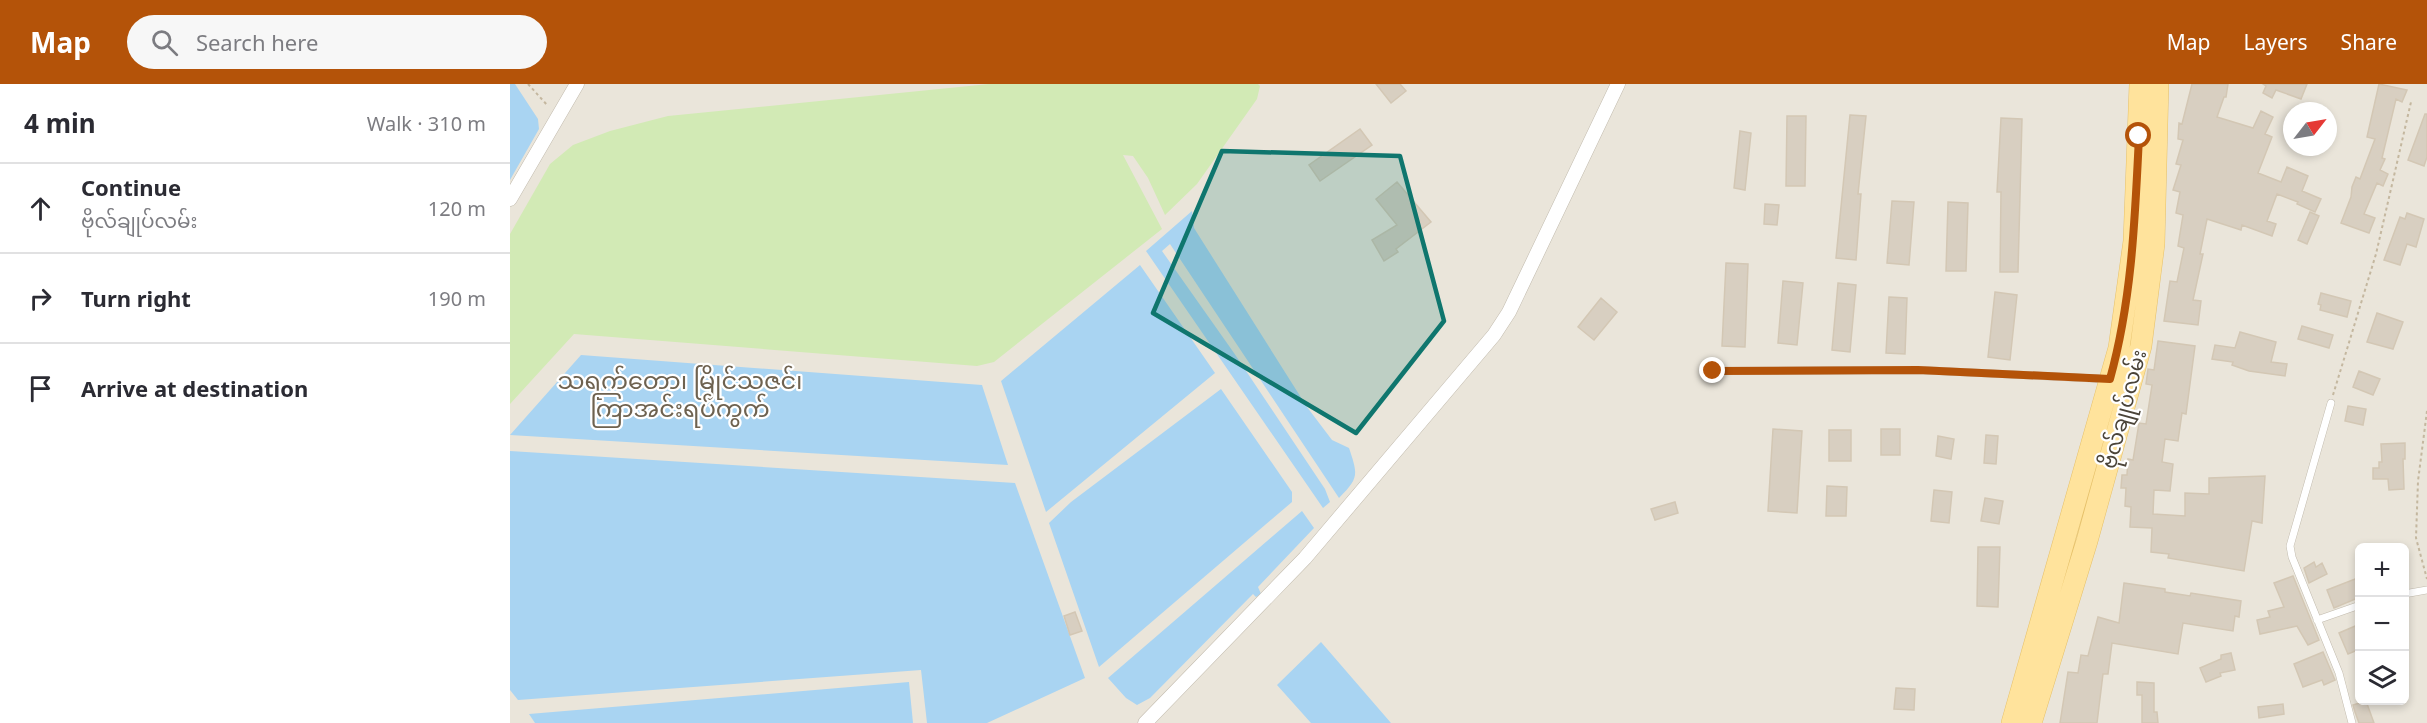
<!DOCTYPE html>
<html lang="en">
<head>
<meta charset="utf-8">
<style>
	body { margin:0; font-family:"Noto Sans","Noto Sans Myanmar",sans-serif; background:#f7f7f7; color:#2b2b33 }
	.controls { position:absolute; right:18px; bottom:18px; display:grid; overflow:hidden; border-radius:9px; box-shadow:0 3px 9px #0003 }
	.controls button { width:54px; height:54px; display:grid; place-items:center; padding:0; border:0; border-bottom:2px solid #e1e1e2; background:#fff; color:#2b2b33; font:30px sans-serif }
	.compass { position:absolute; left:1773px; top:18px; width:54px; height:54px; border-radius:50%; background:#fff; box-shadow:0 3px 9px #0003; rotate:59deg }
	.stop { position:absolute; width:18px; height:18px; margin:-14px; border:4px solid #b45309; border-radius:50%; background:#fff }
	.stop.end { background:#b45309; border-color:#fff; box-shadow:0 2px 6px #0008 }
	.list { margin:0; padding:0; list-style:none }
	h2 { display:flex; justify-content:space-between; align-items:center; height:78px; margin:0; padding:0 24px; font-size:26px }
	h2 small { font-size:20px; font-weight:400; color:#7c7c81 }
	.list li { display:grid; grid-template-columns:39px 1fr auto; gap:18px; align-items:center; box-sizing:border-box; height:90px; padding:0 24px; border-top:2px solid #e1e1e2 }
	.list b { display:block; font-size:22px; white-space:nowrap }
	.list p { margin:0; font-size:20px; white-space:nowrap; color:#7c7c81 }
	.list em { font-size:20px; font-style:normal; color:#7c7c81 }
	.icon { flex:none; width:33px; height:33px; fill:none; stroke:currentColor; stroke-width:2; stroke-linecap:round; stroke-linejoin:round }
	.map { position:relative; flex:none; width:1917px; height:639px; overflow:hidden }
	header { display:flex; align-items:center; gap:36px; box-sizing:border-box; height:84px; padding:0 30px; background:#b45309; color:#fff }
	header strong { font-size:28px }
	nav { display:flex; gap:33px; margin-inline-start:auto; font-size:21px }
	.search { width:420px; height:54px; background:#f7f7f7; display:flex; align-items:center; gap:15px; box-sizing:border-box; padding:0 21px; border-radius:33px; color:#7c7c81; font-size:22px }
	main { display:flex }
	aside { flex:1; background:#fff }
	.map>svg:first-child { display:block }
</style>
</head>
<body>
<header>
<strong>Map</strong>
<div class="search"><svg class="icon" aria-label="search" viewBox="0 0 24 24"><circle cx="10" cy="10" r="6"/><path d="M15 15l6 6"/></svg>Search here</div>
<nav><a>Map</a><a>Layers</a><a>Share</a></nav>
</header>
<main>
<aside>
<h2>4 min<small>Walk · 310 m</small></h2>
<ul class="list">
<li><svg class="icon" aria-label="ahead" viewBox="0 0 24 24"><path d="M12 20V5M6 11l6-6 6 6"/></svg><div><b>Continue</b><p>ဗိုလ်ချုပ်လမ်း</p></div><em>120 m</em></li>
<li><svg class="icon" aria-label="right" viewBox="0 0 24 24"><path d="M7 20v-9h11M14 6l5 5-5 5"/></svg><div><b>Turn right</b></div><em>190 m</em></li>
<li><svg class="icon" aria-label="arrive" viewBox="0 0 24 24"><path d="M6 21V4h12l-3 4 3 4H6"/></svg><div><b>Arrive at destination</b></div></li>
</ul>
</aside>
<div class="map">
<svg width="1917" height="639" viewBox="0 0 1917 639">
	<rect width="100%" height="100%" fill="#f6f3ec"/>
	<!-- residential -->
	<path fill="#eae5da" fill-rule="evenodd" d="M0,0H1917V639H0ZM1782,27H1818V63H1782ZM1850,464H1894V616H1850Z"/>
	<!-- green -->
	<path fill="#d2eab5" d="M479,0H748L750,2L747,15L687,100L655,131L638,94L623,72L613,71L652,145L484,278L467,282L64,250L0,320V150L40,80L63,61L100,47L158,32Z"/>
	<!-- water -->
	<path fill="#a9d4f2" d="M0,0H5L28,35L29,45L0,96Z
		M682,127L684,144L797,323L822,356L839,364C848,391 849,394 829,414L660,160L652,167L724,269L815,405L820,418L813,424L636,167Z
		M630,181L705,289L536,428L491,297Z
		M71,271L472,301L498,381L0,351Z
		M711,305L782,408V418L589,583L539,439L561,418Z
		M0,367L505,399L575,594L477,639H417L411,586L8,616L0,606Z
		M792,427L804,444L748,503L751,510L746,513L743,510L640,614L627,621L616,614L598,594Z
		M811,558L881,639H801L767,601Z
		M399,598L403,639H25L19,630Z"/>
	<!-- building -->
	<path fill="#d8cfc1" stroke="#d3c7b4" stroke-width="1.5" d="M866,0H890L896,7L881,19Z
		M1682,0H1718L1716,13H1714L1707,33L1743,44L1751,27L1763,33L1755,50L1762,53L1748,89L1771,98L1777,83L1798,92L1792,107L1811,115L1805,128L1787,120L1788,118L1767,110L1757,137L1766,140L1762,152L1732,141L1731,146L1697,135L1690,170H1693L1683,216L1691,217L1688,241L1654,237L1660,197L1667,198L1674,164L1668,162L1673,131L1666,129L1670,108L1663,106L1671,81L1666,80L1673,56L1668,55L1669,39L1672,40Z
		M1753,0H1797L1791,15L1766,6L1762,14L1753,9L1756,2Z
		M1869,0L1897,6L1892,18L1886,15L1872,74L1875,75L1870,86L1878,90L1873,102L1867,99L1854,130L1865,134L1859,149L1831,139L1841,113L1842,103L1846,93L1850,95L1865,55L1857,53Z
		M1915,30H1917V73L1914,82L1898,76Z
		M1340,31L1356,32L1348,110H1351L1346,176L1326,174Z
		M1277,32H1296L1295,102H1276Z
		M1491,34L1512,35L1508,188H1490L1491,108H1487Z
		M850,45L862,61L810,97L799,81Z
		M1230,47L1241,49L1235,106L1224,104Z
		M887,98L921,138L886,165L888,168L874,177L862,156L887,141L866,115Z
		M1382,117L1404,118L1399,181L1377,179Z
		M1438,118L1458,119L1456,187H1436Z
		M1255,120L1269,121L1267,141L1254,140Z
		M1800,128L1809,132L1797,160L1788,156Z
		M1897,129L1914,135L1906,163L1897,160L1890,181L1874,176L1890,133L1895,135Z
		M1216,179L1238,180L1235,263L1212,262Z
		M1273,197L1293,199L1287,261L1268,259Z
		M1328,199L1346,201L1340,268L1322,266Z
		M1485,208L1507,211L1500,276L1478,273Z
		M1811,209L1841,217L1837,233L1810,226L1811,221L1808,220Z
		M1379,213L1397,214L1395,270L1376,269Z
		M1091,214L1107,228L1084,256L1068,243Z
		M1867,229L1893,238L1883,265L1857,258Z
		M1792,242L1823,251L1819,264L1788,255Z
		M1730,248L1766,258L1761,278L1777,280L1775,292L1739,287L1722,281L1723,278L1702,275L1705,261L1725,264Z
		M1648,257L1685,262L1676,330L1672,329L1668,357L1655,355L1652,378L1663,380L1660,407L1644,406L1643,430L1675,432V409L1699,410V394L1755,392L1752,439L1742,437L1734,487L1658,474L1659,470L1641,468L1642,444L1620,443L1621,423L1615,422L1616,404H1611L1612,391H1617L1618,375L1623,376L1629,339L1636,340L1642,301L1636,300L1638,285L1644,286Z
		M1849,287L1870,295L1863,311L1843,303Z
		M1838,322L1856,325L1853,341L1835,337Z
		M1263,345L1292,347L1287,429L1258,427Z
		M1371,345H1390V371H1371Z
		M1319,346H1341V377H1319Z
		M1476,351L1488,352L1486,380L1474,379Z
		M1428,352L1444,355L1441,375L1426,372Z
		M1895,359V375H1893L1894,405L1879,406L1878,395H1863V384H1869V378H1872L1871,360Z
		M1317,402L1337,403L1336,432H1316Z
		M1424,406L1442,408L1439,439L1421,437Z
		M1475,414L1493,417L1489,440L1471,437Z
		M1165,418L1168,429L1145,436L1141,425Z
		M1468,463H1490L1488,523L1467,522Z
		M1804,478L1806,483L1812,479L1817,490L1799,499L1794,484Z
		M1783,492L1809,556L1798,561L1787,542L1750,550L1747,536L1760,533L1758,527L1774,523L1764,499Z
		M1850,493V513L1824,524L1817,506Z
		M1614,499L1655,505V508L1680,512L1681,509L1731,517L1729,533L1725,532L1723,547L1673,539L1668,570L1602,559L1598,590H1593L1587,639H1550L1558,588L1568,589L1571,571L1578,572L1588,533L1609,539Z
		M565,528L572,547L560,551L554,532Z
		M1850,540V565L1838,570L1829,549Z
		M1813,568L1825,596L1814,601L1812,596L1793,603L1784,580Z
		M1721,569L1725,586L1710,589L1711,592L1696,598L1690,584L1711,575V571Z
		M1627,598L1644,599V628H1647L1648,639H1632V611H1627Z
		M1386,604L1405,605L1404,626L1384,625Z
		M1856,617L1864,639H1849L1845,628L1843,621Z
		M1773,620L1774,630L1749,634L1748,623Z"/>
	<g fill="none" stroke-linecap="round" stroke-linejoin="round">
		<defs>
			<path id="service" d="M1202,287L1408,286L1597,295
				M1821,319L1780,462L1782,473L1829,589L1842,639
				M1894,510L1917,506
				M1807,536L1850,521"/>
			<path id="minor" d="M0,115L67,0
				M635,639L795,474L984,251L999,228L1108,0"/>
			<path id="primary" d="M1502,639L1609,264L1624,157L1630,0
				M1521,639L1577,457L1631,262L1644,160L1648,0"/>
		</defs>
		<!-- service casing -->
		<use href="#service" stroke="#c2bbae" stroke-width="8"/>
		<!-- minor casing -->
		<use href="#minor" stroke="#c2bbae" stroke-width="15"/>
		<!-- primary casing -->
		<use href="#primary" stroke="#e6c16a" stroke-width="22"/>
		<!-- path -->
		<path stroke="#c4b79f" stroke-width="2" stroke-dasharray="3 3" stroke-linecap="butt" d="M18,0L38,22
			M1823,311L1866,170L1901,18
			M1917,327L1908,397L1906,454L1917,495"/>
		<!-- service -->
		<use href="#service" stroke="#fff" stroke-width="7"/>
		<!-- minor -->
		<use href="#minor" stroke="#fff" stroke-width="14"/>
		<!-- primary -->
		<use href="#primary" stroke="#ffe39c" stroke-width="21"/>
	</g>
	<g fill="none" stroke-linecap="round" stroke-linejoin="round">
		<!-- route -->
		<path stroke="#b45309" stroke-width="8" d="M1203,287L1408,286L1600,295C1622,216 1625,134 1629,52"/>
	</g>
	<!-- marked area -->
	<path fill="#0f766e" fill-opacity="0.2" stroke="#0f766e" stroke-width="4.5" stroke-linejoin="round" d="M712,67L890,72L934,237L846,349L643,229Z"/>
	<g text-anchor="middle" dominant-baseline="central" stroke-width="4.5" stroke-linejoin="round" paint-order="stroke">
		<!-- street labels -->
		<g font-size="21" fill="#4b4439" stroke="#fff">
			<text transform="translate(1613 325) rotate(-75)">ဗိုလ်ချုပ်လမ်း</text>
		</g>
		<!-- quarter labels -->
		<g font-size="24" fill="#6e6250" stroke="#fff">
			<text x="170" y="295">သရက်တော၊ မြိုင်သဇင်၊<tspan x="170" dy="28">ကြာအင်းရပ်ကွက်</tspan></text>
		</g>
	</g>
</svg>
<div class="controls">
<button>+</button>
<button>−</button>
<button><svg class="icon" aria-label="layers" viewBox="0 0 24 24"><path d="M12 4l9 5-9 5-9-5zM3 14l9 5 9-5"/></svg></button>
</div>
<svg class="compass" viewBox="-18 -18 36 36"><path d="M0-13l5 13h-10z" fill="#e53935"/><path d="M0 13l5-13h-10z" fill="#7c7c81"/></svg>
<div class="stop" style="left:1629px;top:52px"></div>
<div class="stop end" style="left:1203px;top:287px"></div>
</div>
</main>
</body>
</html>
